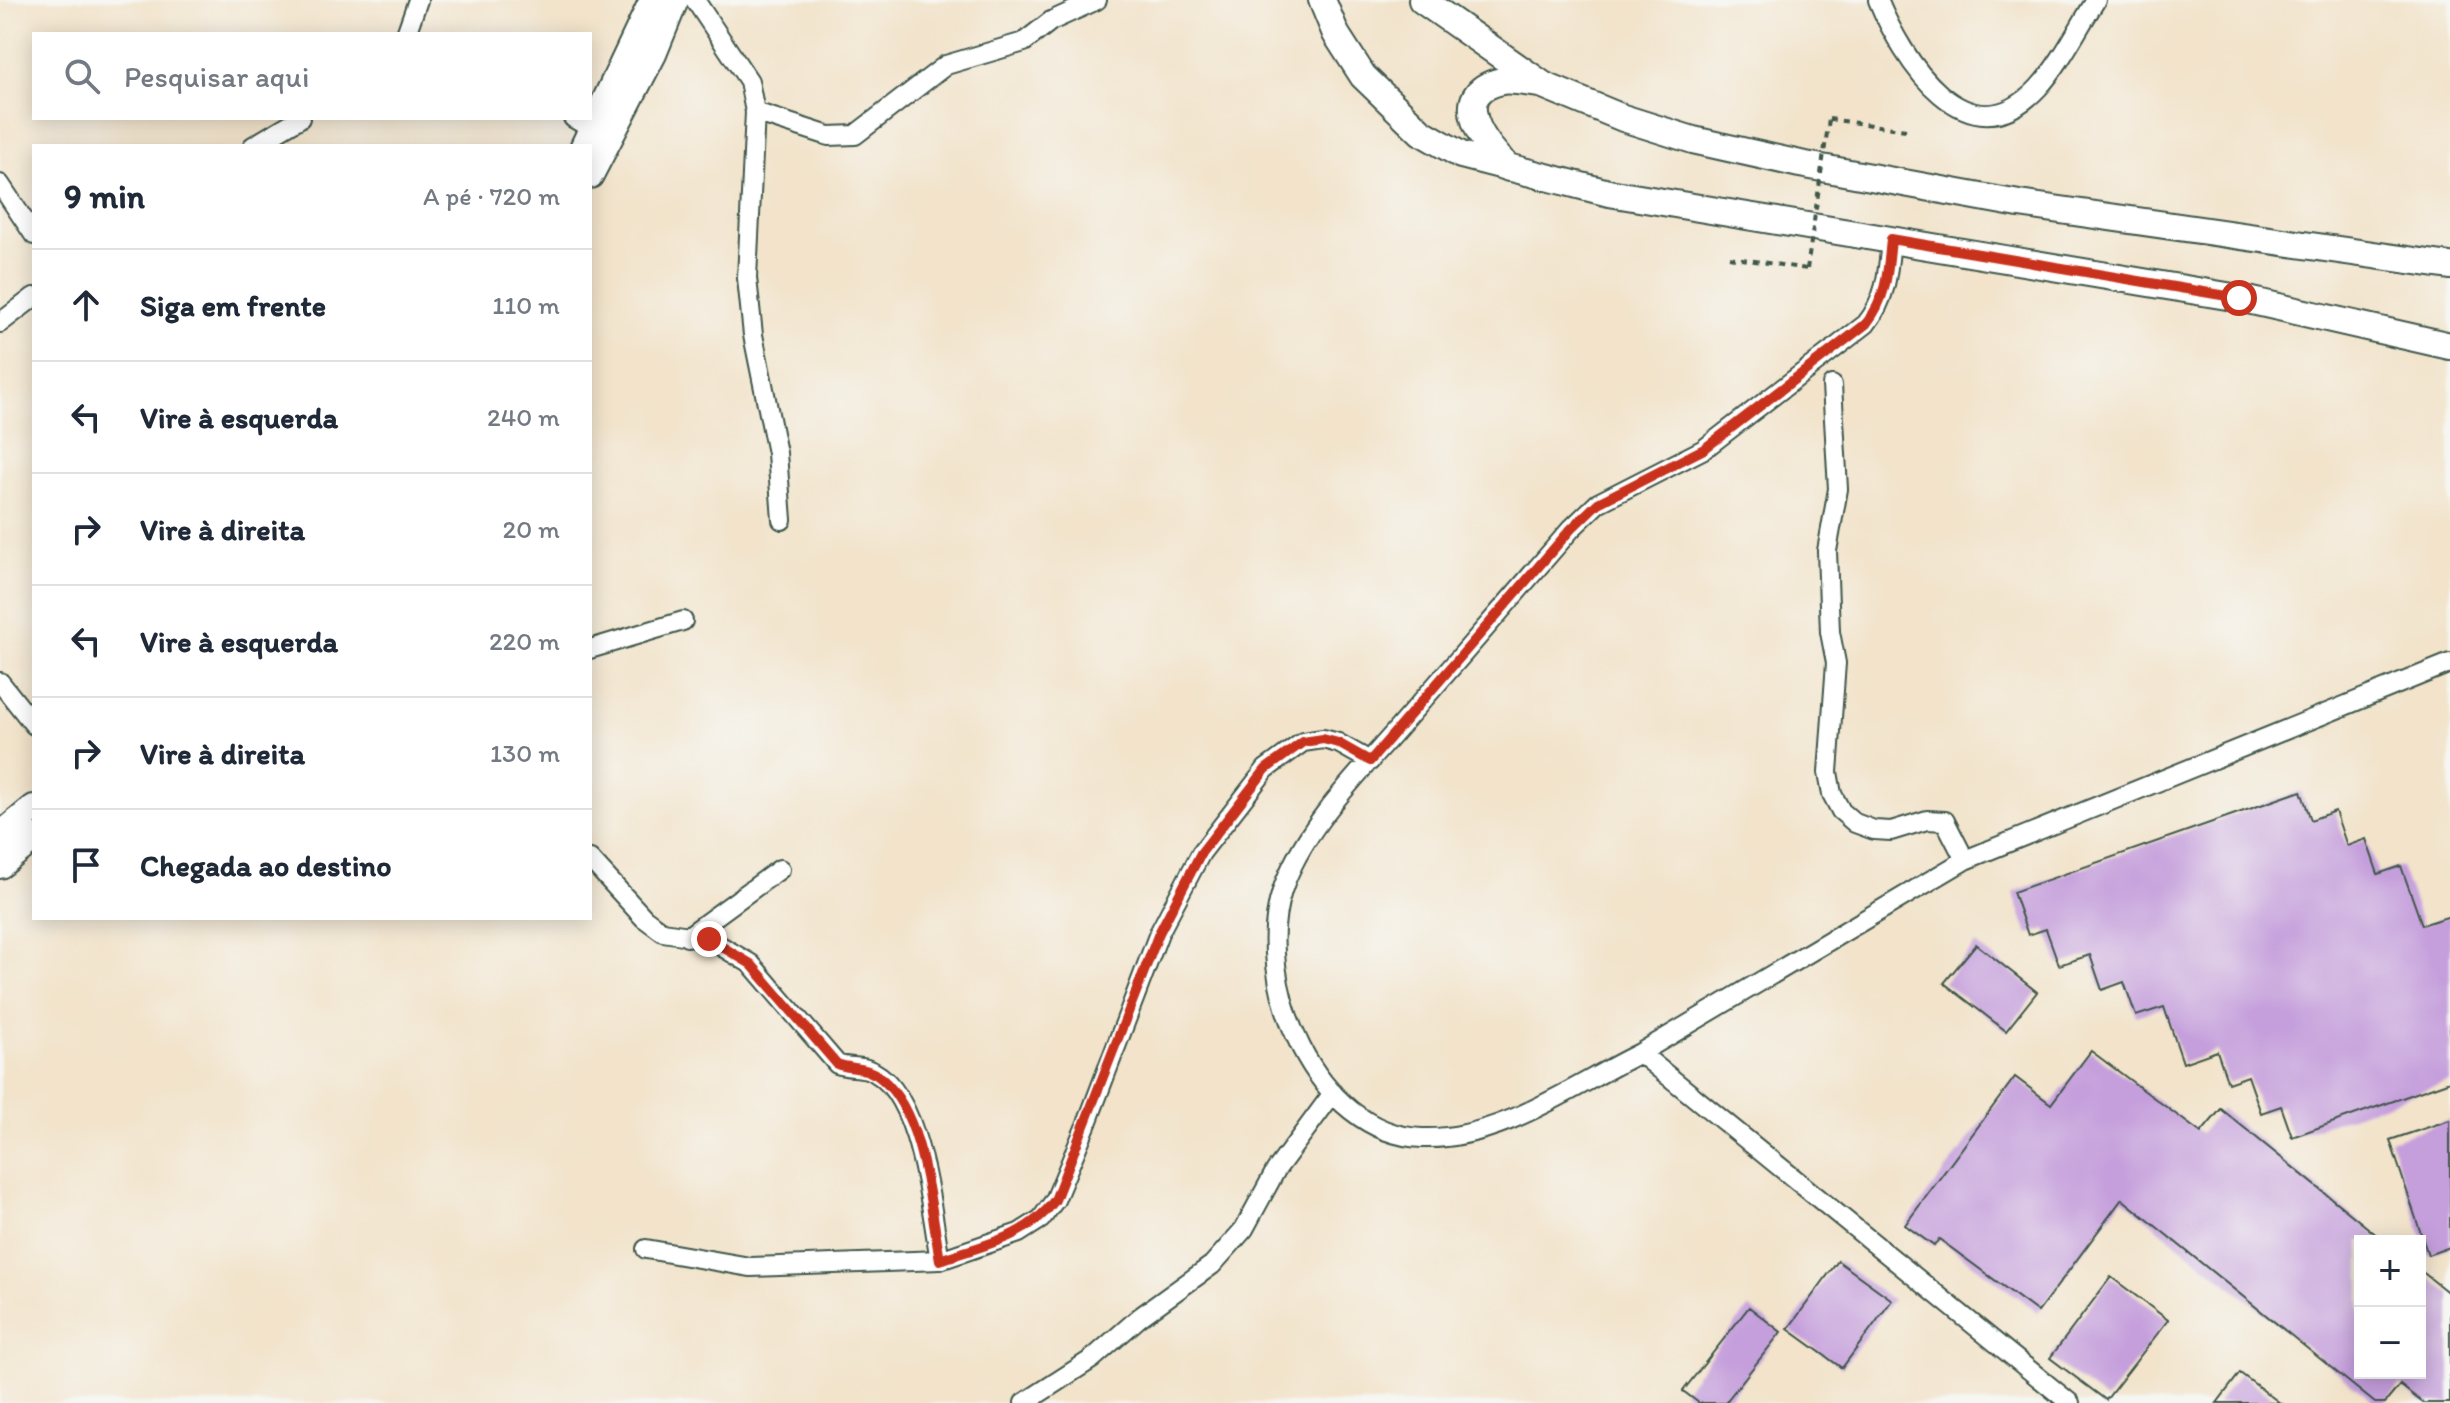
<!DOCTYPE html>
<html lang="pt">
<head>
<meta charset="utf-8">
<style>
	body { margin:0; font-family:Itim,sans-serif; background:#f6f6f7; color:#1f2937 }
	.controls { position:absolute; right:24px; bottom:24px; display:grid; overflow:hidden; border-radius:0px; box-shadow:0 4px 20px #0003 }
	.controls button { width:72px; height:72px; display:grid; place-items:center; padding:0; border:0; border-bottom:2px solid #e0e1e3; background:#fff; color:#1f2937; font:40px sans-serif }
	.stop { position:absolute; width:24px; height:24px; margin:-18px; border:6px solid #c8321e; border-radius:50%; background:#fff }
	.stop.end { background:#c8321e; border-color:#fff; box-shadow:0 2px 8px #0008 }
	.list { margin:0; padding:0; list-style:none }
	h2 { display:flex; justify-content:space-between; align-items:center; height:104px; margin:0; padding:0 32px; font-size:34px }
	h2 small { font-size:26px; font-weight:400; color:#747a83 }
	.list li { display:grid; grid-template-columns:52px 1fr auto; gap:24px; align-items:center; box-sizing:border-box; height:112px; padding:0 32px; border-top:2px solid #e0e1e3 }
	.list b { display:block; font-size:30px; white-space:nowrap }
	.list em { font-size:26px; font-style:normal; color:#747a83 }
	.icon { flex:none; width:44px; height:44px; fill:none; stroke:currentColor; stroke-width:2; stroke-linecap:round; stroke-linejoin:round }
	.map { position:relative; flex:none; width:2450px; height:1403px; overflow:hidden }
	.search { position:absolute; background:#fff; box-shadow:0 4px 20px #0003; left:32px; top:32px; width:560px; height:88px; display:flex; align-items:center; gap:20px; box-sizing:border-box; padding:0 28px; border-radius:0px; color:#747a83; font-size:30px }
	.panel { position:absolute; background:#fff; box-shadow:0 4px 20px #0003; left:32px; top:144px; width:560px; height:776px; border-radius:0px }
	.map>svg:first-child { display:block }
</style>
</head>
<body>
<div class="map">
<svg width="2450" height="1403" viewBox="0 0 2450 1403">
	<rect width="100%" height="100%" fill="#f6f6f2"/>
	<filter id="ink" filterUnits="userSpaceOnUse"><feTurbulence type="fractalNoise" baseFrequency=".0125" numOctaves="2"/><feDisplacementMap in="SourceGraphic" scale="16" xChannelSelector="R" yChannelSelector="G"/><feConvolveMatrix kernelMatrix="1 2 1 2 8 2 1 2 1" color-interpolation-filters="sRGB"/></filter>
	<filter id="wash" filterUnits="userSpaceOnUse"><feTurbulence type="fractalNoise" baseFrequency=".006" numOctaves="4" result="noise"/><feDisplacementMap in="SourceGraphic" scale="32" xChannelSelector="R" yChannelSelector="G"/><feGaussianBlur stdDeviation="1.8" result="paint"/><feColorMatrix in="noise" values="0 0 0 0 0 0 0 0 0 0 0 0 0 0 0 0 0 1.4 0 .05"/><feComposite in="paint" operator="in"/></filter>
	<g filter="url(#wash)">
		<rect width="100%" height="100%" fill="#f2e3ca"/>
		<g id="blocks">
			<!-- building -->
			<path fill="#c59fdc" d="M2301,791L2311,820L2335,811L2347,846L2366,839L2378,874L2401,866L2422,925L2450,916V1081L2292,1137L2281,1106L2261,1113L2248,1076L2228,1083L2217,1051L2183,1063L2164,1007L2136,1016L2124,982L2102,990L2090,955L2059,965L2046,929L2028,935L2013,892Z
				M1976,944L2037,992L2006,1031L1944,983Z
				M2091,1051L2201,1133L2221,1109L2384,1241H2360V1373H2420V1270L2450,1294V1403H2423L2400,1385L2385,1403H2375L2122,1199L2038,1312L1939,1239L1934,1246L1905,1225L2015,1077L2051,1104Z
				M2450,1120V1247L2428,1255L2390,1140Z
				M1838,1261L1892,1300L1842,1368L1788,1329Z
				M2111,1277L2168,1320L2106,1400L2050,1358Z
				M1749,1307L1781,1332L1725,1403H1699L1683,1391Z
				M2240,1373L2280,1403H2217Z"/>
		</g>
	</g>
	<g filter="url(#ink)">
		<use href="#blocks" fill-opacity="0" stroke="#3f564a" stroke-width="2"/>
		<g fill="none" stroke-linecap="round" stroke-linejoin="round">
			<defs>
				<path id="street" d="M695,0L749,81L755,112L747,278L753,335L777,453L782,520
					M1878,0C1902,59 1967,163 2038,88C2061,63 2078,28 2096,0
					M406,34L418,0
					M755,112L829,136L855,135L946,65L1024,42L1051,21L1097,0
					M573,118L592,129
					M253,146L300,118
					M0,184L34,235
					M1891,239C1888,271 1887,298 1866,324L1704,449L1598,503L1571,529C1515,594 1458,660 1401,725C1359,774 1303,827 1282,891C1252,982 1316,1134 1422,1138C1499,1141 1574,1085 1640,1053L2070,1403
					M0,323L34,297
					M1832,385L1838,489L1827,551L1830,632L1836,663L1828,772L1832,794L1841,811L1855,823L1874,830L1891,831L1927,820L1945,821L1965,860
					M590,649L683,621
					M0,682L34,725
					M590,859L644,918L663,932L709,939L751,964L837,1064C847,1068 857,1066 867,1069C921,1086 931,1212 940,1260
					M687,937L780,869
					M1640,1053L1965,860L2450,663
					M646,1249L750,1267L940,1260L1019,1233L1041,1219L1055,1200L1087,1123L1159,933L1201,853L1266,769L1303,742L1323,739L1338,743L1370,761
					M1024,1403L1092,1359L1140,1317L1212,1265L1244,1229L1276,1170L1333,1093"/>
				<path id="secondary" d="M1322,0L1336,34L1363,76L1421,132L1461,155L1609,193L2239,298L2450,346
					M1422,0L1543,85L1623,118L1693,140L1800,164L2019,204L2450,266
					M584,146L653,0
					M1509,168C1485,147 1445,93 1502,81C1513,79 1528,83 1540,84
					M590,175L653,54L675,0
					M0,836L34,808
					M0,865L34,838"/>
			</defs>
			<!-- street casing -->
			<use href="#street" stroke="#3f564a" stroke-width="22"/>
			<!-- secondary casing -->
			<use href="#secondary" stroke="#3f564a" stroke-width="30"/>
			<!-- path -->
			<path stroke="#3f564a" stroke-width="4" stroke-dasharray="6 6" stroke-linecap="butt" d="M1829,119L1906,130
				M1729,257L1807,269"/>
			<!-- street -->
			<use href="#street" stroke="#fff" stroke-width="18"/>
			<!-- secondary -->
			<use href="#secondary" stroke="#fff" stroke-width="26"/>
			<!-- path-bridge -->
			<path stroke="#3f564a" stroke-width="4" stroke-dasharray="6 6" stroke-linecap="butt" d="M1807,269L1829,119"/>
		</g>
	</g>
	<g fill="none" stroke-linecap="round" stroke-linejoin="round" filter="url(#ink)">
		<!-- route -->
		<path stroke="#c8321e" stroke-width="10" d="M709,939L751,964L837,1064C853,1070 868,1066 882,1079C925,1116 930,1207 940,1260C982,1245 1028,1238 1055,1200L1159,933L1201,853L1266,769L1303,742L1323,739L1338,743L1370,761L1571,529L1598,503L1704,449L1866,324C1887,298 1888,271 1891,239L2239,298"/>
	</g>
</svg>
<div class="controls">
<button>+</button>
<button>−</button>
</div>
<div class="stop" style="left:2239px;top:298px"></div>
<div class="stop end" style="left:709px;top:939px"></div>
<div class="search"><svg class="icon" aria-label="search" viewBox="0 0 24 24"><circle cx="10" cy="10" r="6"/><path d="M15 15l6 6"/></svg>Pesquisar aqui</div>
<section class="panel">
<h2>9 min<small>A pé · 720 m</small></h2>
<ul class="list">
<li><svg class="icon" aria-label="ahead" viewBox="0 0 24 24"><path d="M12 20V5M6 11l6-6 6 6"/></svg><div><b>Siga em frente</b></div><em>110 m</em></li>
<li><svg class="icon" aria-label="left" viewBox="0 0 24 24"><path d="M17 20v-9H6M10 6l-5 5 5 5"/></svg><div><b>Vire à esquerda</b></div><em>240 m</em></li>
<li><svg class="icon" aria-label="right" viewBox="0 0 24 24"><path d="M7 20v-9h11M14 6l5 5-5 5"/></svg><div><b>Vire à direita</b></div><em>20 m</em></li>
<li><svg class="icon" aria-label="left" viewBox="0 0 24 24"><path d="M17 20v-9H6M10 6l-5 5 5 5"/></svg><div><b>Vire à esquerda</b></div><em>220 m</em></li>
<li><svg class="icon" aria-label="right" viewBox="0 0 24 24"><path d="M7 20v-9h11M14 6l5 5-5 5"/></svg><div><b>Vire à direita</b></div><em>130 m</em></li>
<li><svg class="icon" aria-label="arrive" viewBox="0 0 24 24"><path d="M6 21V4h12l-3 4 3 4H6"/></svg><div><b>Chegada ao destino</b></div></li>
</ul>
</section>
</div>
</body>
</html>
